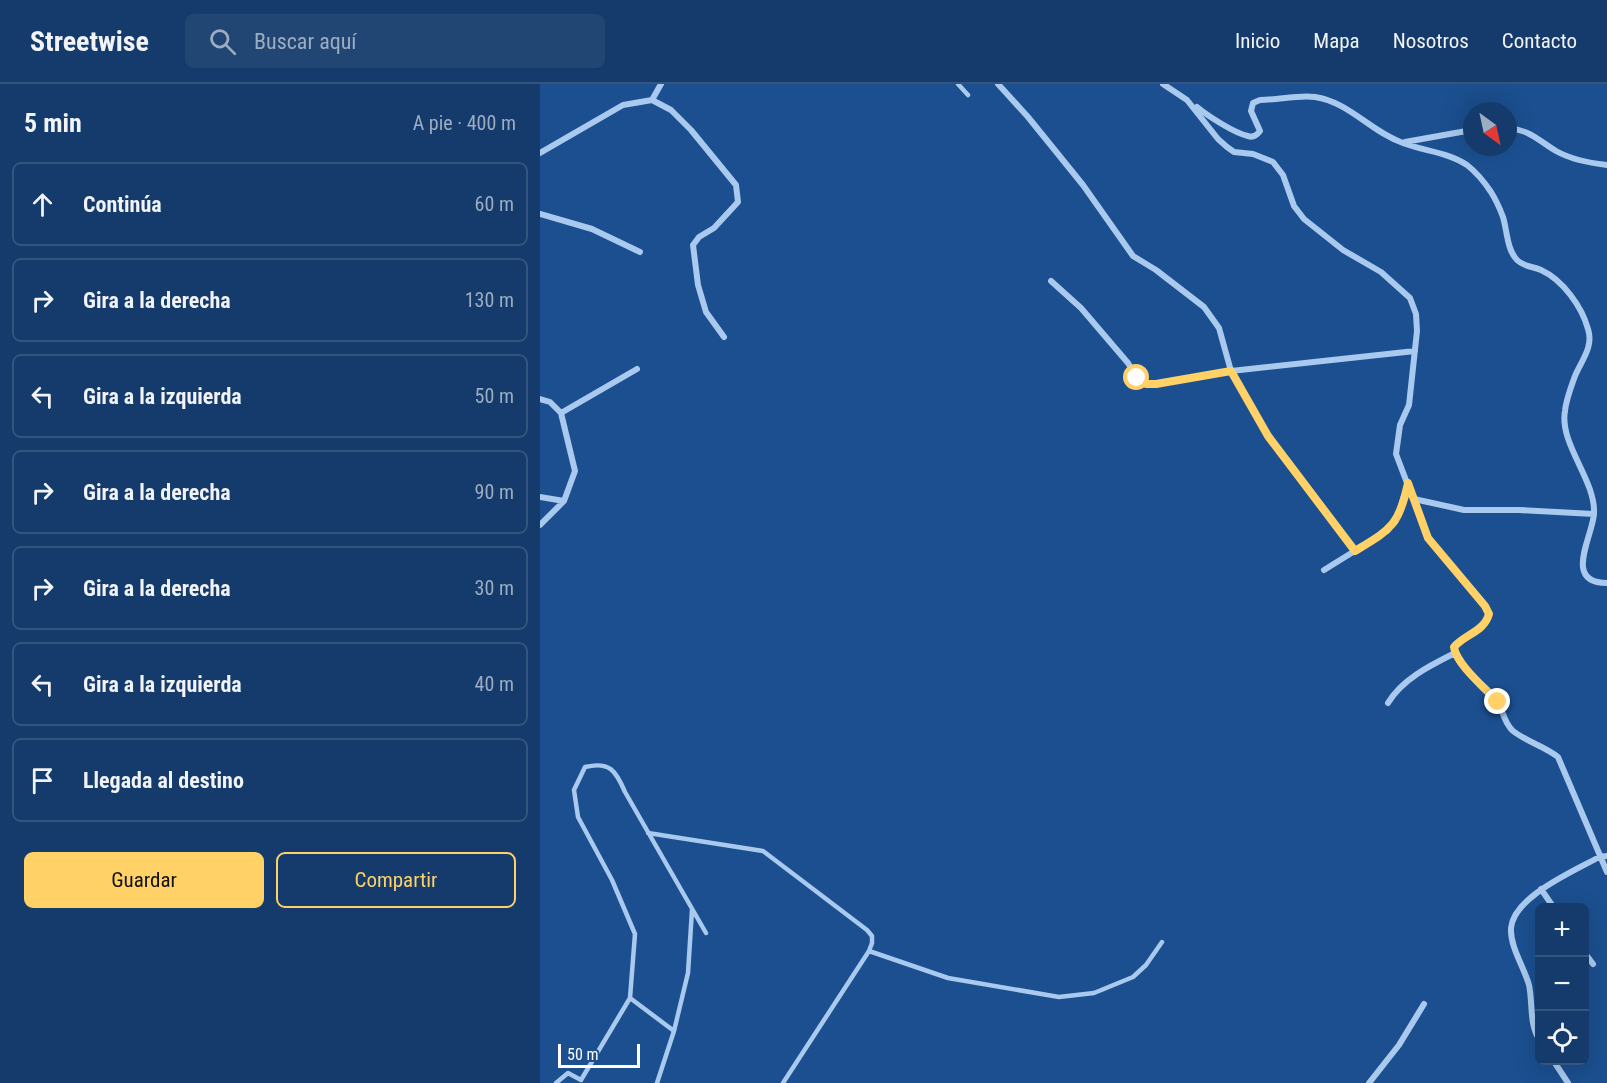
<!DOCTYPE html>
<html lang="es">
<head>
<meta charset="utf-8">
<style>
	body { margin:0; font-family:"Roboto Condensed",sans-serif; background:#214673; color:#f1f3f6 }
	.controls { position:absolute; right:18px; bottom:18px; display:grid; overflow:hidden; border-radius:9px; box-shadow:0 6px 24px #0002 }
	.controls button { width:54px; height:54px; display:grid; place-items:center; padding:0; border:0; border-bottom:2px solid #33557e; background:#143b6b; color:#f1f3f6; font:30px sans-serif }
	.compass { position:absolute; left:923px; top:18px; width:54px; height:54px; border-radius:50%; background:#143b6b; box-shadow:0 6px 24px #0002; rotate:147deg }
	.scale { position:absolute; left:18px; bottom:15px; width:82px; box-sizing:border-box; padding-left:6px; border:3px solid #fff; border-top:0; font-size:16px; line-height:21px; white-space:nowrap; color:#fff; -webkit-text-stroke:4px #1b4f8f; paint-order:stroke }
	.stop { position:absolute; width:18px; height:18px; margin:-14px; border:4px solid #ffd166; border-radius:50%; background:#fff }
	.stop.end { background:#ffd166; border-color:#fff; box-shadow:0 2px 6px #0008 }
	.list { margin:0; padding:0; list-style:none }
	h2 { display:flex; justify-content:space-between; align-items:center; height:78px; margin:0; padding:0 24px; font-size:26px }
	h2 small { font-size:20px; font-weight:400; color:#9dadc1 }
	.list li { display:grid; grid-template-columns:39px 1fr auto; gap:18px; align-items:center; box-sizing:border-box; height:84px; margin:0 12px 12px; padding:0 12px; border:2px solid #33557e; border-radius:9px }
	.list b { display:block; font-size:22px; white-space:nowrap }
	.list em { font-size:20px; font-style:normal; color:#9dadc1 }
	.actions { display:flex; gap:12px; padding:18px 24px }
	.actions a { flex:1; padding:14px 0; border:2px solid #ffd166; border-radius:9px; text-align:center; font-size:21px; color:#ffd166 }
	.actions .main { background:#ffd166; color:#111 }
	.icon { flex:none; width:33px; height:33px; fill:none; stroke:currentColor; stroke-width:2; stroke-linecap:round; stroke-linejoin:round }
	.map { position:relative; flex:none; width:1067px; height:999px; overflow:hidden }
	header { display:flex; align-items:center; gap:36px; box-sizing:border-box; height:84px; padding:0 30px; background:#143b6b; border-bottom:2px solid #33557e }
	header strong { font-size:28px }
	nav { display:flex; gap:33px; margin-inline-start:auto; font-size:21px }
	.search { width:420px; height:54px; background:#214673; display:flex; align-items:center; gap:15px; box-sizing:border-box; padding:0 21px; border-radius:9px; color:#9dadc1; font-size:22px }
	main { display:flex }
	aside { flex:1; background:#143b6b }
	.map>svg:first-child { display:block }
</style>
</head>
<body>
<header>
<strong>Streetwise</strong>
<div class="search"><svg class="icon" aria-label="search" viewBox="0 0 24 24"><circle cx="10" cy="10" r="6"/><path d="M15 15l6 6"/></svg>Buscar aquí</div>
<nav><a>Inicio</a><a>Mapa</a><a>Nosotros</a><a>Contacto</a></nav>
</header>
<main>
<aside>
<h2>5 min<small>A pie · 400 m</small></h2>
<ul class="list">
<li><svg class="icon" aria-label="ahead" viewBox="0 0 24 24"><path d="M12 20V5M6 11l6-6 6 6"/></svg><div><b>Continúa</b></div><em>60 m</em></li>
<li><svg class="icon" aria-label="right" viewBox="0 0 24 24"><path d="M7 20v-9h11M14 6l5 5-5 5"/></svg><div><b>Gira a la derecha</b></div><em>130 m</em></li>
<li><svg class="icon" aria-label="left" viewBox="0 0 24 24"><path d="M17 20v-9H6M10 6l-5 5 5 5"/></svg><div><b>Gira a la izquierda</b></div><em>50 m</em></li>
<li><svg class="icon" aria-label="right" viewBox="0 0 24 24"><path d="M7 20v-9h11M14 6l5 5-5 5"/></svg><div><b>Gira a la derecha</b></div><em>90 m</em></li>
<li><svg class="icon" aria-label="right" viewBox="0 0 24 24"><path d="M7 20v-9h11M14 6l5 5-5 5"/></svg><div><b>Gira a la derecha</b></div><em>30 m</em></li>
<li><svg class="icon" aria-label="left" viewBox="0 0 24 24"><path d="M17 20v-9H6M10 6l-5 5 5 5"/></svg><div><b>Gira a la izquierda</b></div><em>40 m</em></li>
<li><svg class="icon" aria-label="arrive" viewBox="0 0 24 24"><path d="M6 21V4h12l-3 4 3 4H6"/></svg><div><b>Llegada al destino</b></div></li>
</ul>
<div class="actions"><a class="main">Guardar</a><a>Compartir</a></div>
</aside>
<div class="map">
<svg width="1067" height="999" viewBox="0 0 1067 999">
	<rect width="100%" height="100%" fill="#1b4f8f"/>
	<g fill="none" stroke-linecap="round" stroke-linejoin="round">
		<!-- lane -->
		<path stroke="#a9c9ee" stroke-width="4.5" d="M418,0L428,11
			M108,749L223,767L327,846L332,852V859L329,867
			M90,914L134,947
			M16,999L28,989L41,996L90,914L95,850L72,796L38,733L34,706L45,683C70,677 76,687 85,708L166,849
			M117,999L134,947L148,889L152,826
			M243,999L329,867L408,894L519,913L554,909L593,893L606,881L622,858"/>
		<!-- street -->
		<path stroke="#a9c9ee" stroke-width="6" d="M458,0L488,33L543,101L593,172L616,186L664,223L679,244L691,287L728,352L815,467
			M623,0L647,16L678,55L687,63L694,68L713,70L733,78L743,91L754,122L764,135L803,166L841,188L870,214L876,230L877,247L869,321L860,341L856,370L888,454L945,522L949,530C944,548 925,550 914,563C917,586 946,600 958,618C963,627 964,639 973,647C987,658 1004,662 1018,673L1067,788
			M112,16L121,0
			M657,23C668,32 694,49 708,52C713,54 717,51 720,47L711,27L713,19L720,16C738,16 757,11 775,13C809,18 831,48 863,59C883,67 908,68 927,81C936,88 945,99 951,108C956,116 960,125 963,133C967,146 967,166 977,176C984,183 992,182 1001,186C1023,196 1042,223 1048,245C1054,263 1041,277 1035,292C1031,303 1026,316 1025,327C1019,360 1056,396 1054,430C1052,454 1023,499 1067,499
			M968,44C992,47 996,55 1016,67C1032,76 1049,79 1067,81
			M865,58L932,46
			M0,69L83,21L112,16L131,26L151,46L196,101L198,118L174,144L159,153L153,161L158,201L166,228L184,253
			M0,130L52,145L100,168
			M511,197L541,224L588,279L597,294L606,300H617L691,287L875,267
			M0,315L10,318L21,329L35,387L24,417L0,441
			M21,329L97,285
			M0,413L24,417
			M874,415L924,426H979L1054,430
			M784,486L847,447L858,431L868,399
			M848,619C862,595 891,581 915,569
			M1001,805L1014,824
			M1044,868L1053,880
			M999,955C989,939 993,920 989,901C984,883 970,863 971,844C974,812 1035,787 1059,773L1067,772
			M1013,976L1028,999
			M829,999L859,961L884,920"/>
	</g>
	<g fill="none" stroke-linecap="round" stroke-linejoin="round">
		<!-- route -->
		<path stroke="#ffd166" stroke-width="8" d="M597,294L606,300H616L691,287L728,352L815,467C851,445 859,442 868,399L888,454L945,522L949,530C944,548 925,550 914,563C916,580 946,605 958,618"/>
	</g>
</svg>
<div class="controls">
<button>+</button>
<button>−</button>
<button><svg class="icon" aria-label="locate" viewBox="0 0 24 24"><circle cx="12" cy="12" r="6"/><path d="M12 2v4M12 18v4M2 12h4M18 12h4"/></svg></button>
</div>
<svg class="compass" viewBox="-18 -18 36 36"><path d="M0-13l5 13h-10z" fill="#e53935"/><path d="M0 13l5-13h-10z" fill="#9dadc1"/></svg>
<div class="scale">50 m</div>
<div class="stop" style="left:597px;top:294px"></div>
<div class="stop end" style="left:958px;top:618px"></div>
</div>
</main>
</body>
</html>
